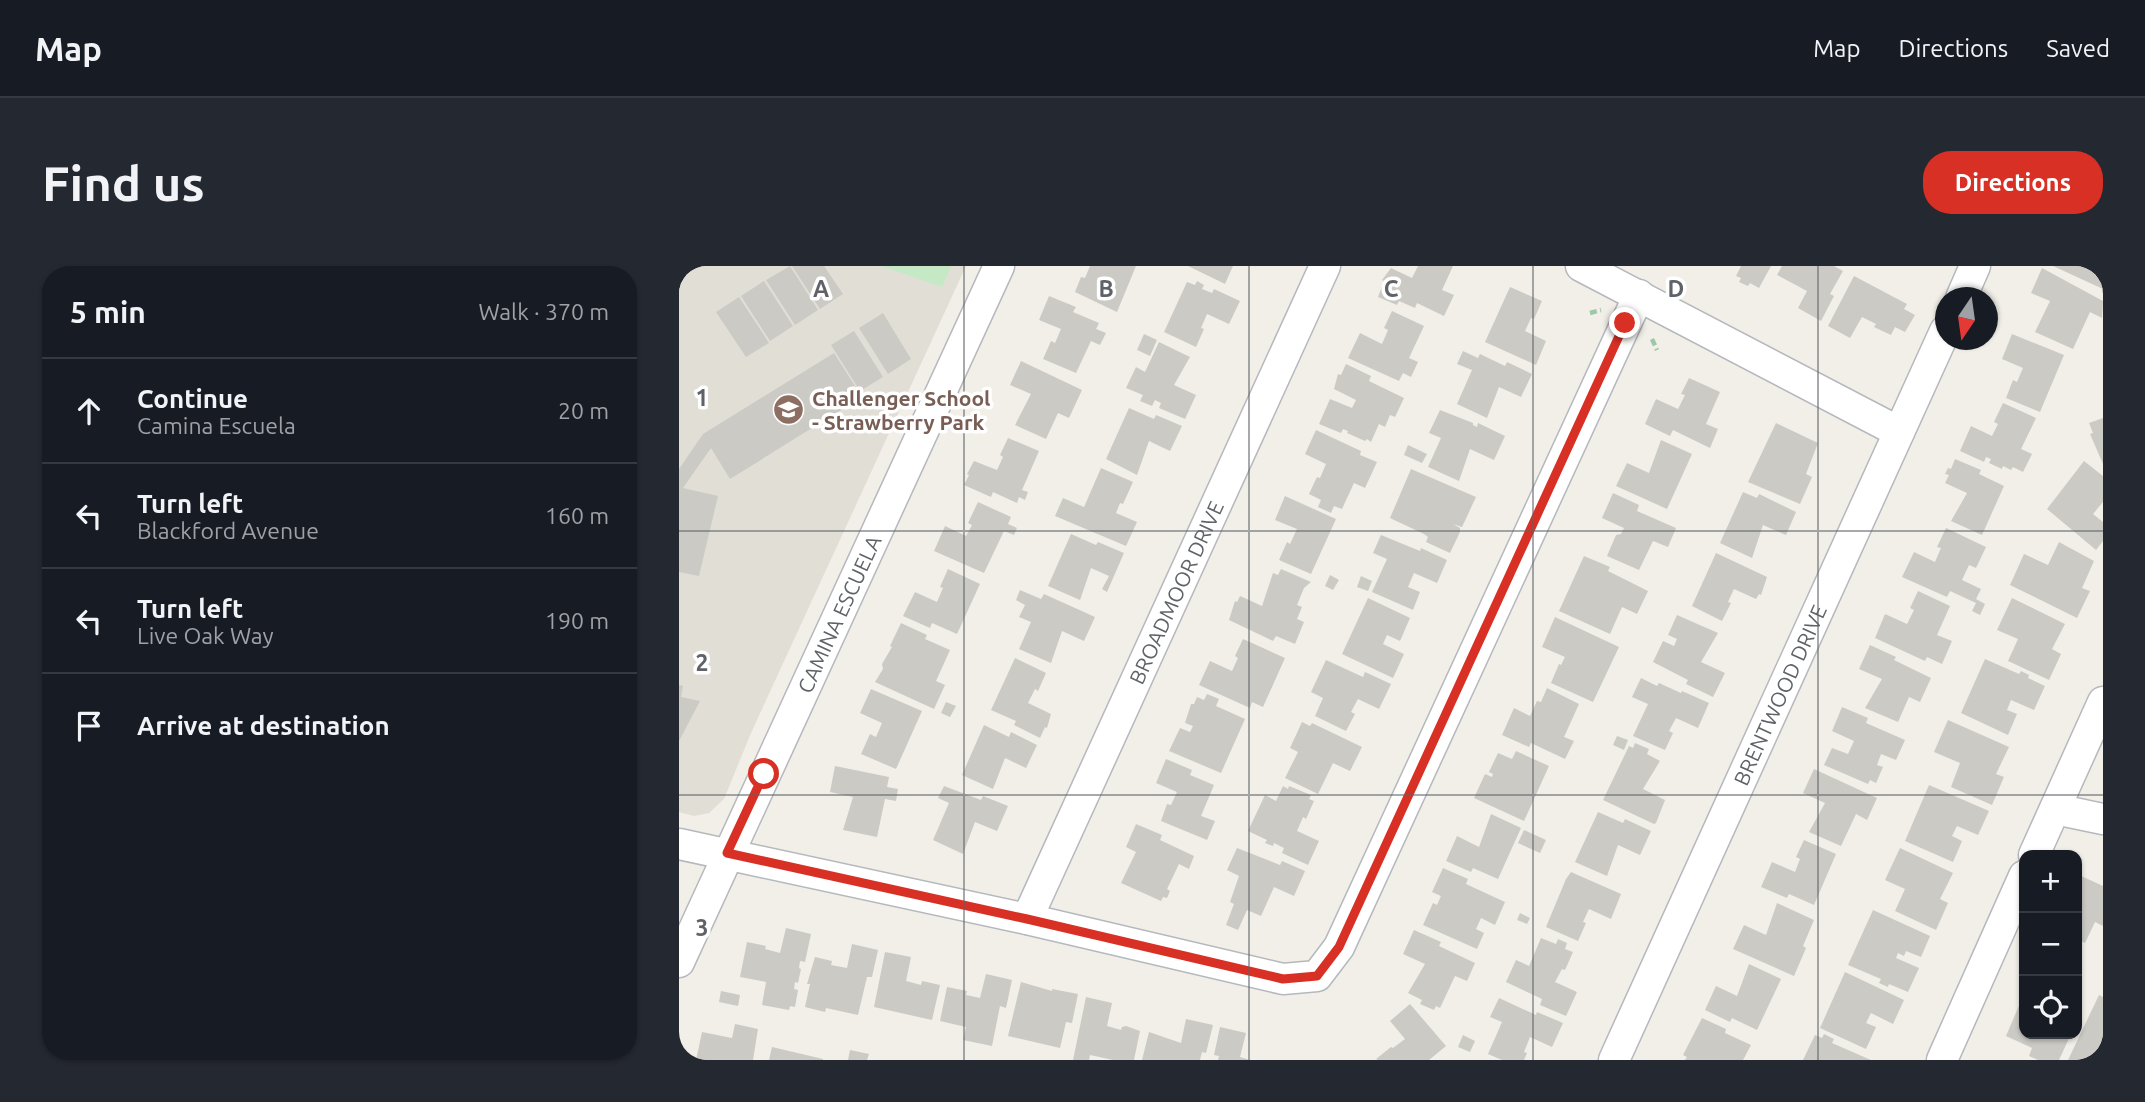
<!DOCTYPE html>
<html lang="en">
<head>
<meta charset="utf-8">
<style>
	body { margin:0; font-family:Ubuntu,sans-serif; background:#242831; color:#f1f3f6 }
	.controls { position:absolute; right:21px; bottom:21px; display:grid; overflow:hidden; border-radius:14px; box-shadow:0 2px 5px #0004 }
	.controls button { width:63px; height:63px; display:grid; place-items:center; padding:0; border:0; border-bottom:2px solid #363941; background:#171b24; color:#f1f3f6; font:35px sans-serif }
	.compass { position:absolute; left:1256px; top:21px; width:63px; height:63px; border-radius:50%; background:#171b24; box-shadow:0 2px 5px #0004; rotate:193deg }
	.stop { position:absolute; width:21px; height:21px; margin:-16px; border:5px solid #d93025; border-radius:50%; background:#fff }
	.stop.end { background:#d93025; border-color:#fff; box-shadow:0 2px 7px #0008 }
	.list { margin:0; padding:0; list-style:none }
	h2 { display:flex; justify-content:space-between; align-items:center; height:91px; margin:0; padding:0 28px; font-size:30px }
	h2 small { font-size:23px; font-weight:400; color:#9ea1a6 }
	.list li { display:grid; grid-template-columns:46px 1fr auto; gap:21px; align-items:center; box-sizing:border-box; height:105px; padding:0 28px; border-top:2px solid #363941 }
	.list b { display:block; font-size:26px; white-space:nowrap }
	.list p { margin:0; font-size:23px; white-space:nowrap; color:#9ea1a6 }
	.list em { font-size:23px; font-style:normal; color:#9ea1a6 }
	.icon { flex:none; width:38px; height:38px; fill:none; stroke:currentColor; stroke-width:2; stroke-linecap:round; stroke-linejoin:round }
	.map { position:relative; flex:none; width:1424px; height:794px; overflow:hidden; border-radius:28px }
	header { display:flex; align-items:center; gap:42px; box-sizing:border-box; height:98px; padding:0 35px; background:#171b24; border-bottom:2px solid #363941 }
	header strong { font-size:33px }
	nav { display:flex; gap:38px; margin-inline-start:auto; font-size:24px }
	.intro { display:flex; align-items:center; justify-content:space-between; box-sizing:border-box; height:168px; padding:0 42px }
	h1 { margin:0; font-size:49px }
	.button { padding:18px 32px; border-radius:28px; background:#d93025; color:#fff; font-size:24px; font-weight:700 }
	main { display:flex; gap:42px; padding:0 42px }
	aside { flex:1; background:#171b24; border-radius:28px; box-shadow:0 2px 5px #0004 }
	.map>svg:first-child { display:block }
</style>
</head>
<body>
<header>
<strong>Map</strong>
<nav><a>Map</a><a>Directions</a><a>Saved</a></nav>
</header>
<div class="intro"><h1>Find us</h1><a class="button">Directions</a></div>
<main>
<aside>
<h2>5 min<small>Walk · 370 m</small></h2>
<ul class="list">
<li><svg class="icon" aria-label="ahead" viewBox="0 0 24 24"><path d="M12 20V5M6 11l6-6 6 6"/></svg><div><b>Continue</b><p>Camina Escuela</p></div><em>20 m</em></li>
<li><svg class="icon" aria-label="left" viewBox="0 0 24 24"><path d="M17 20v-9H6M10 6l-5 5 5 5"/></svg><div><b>Turn left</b><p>Blackford Avenue</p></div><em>160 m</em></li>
<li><svg class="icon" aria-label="left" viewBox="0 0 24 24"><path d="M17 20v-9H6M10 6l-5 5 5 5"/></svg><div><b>Turn left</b><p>Live Oak Way</p></div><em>190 m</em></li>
<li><svg class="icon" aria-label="arrive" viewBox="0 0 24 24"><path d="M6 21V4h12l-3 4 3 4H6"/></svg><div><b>Arrive at destination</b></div></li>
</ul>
</aside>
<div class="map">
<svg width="1424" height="794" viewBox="0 0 1424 794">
	<rect width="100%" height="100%" fill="#f1efe8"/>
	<!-- education -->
	<path fill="#e1ded6" d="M0,0H287L72,467L45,533L30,547L15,550L0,546Z"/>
	<!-- green -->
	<path fill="#c5e8c5" d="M203,0H272L263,21Z"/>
	<!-- building -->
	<path fill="#cccac5" d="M111,0L139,44L116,59L87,14Z
		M113,0H145L164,28L141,43Z
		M411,0H457L438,46L396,26L402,11L406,12Z
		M509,0H554L546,18Z
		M739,0H774L763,24L775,29L765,50L738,37L736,42L720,35L718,39L699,31L705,15L703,14L712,2L733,12Z
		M1062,0H1092L1080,22L1071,17L1069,20L1060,16L1062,12L1057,10Z
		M1103,0H1155L1164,5L1151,28L1155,30L1142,55L1119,42L1128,25L1098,9Z
		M1374,0H1424V23Z
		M1363,2L1424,35L1423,52L1411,46L1394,83L1356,66L1371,35L1352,27Z
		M1175,10L1228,38L1225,43L1236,49L1226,66L1216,61L1212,69L1195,61L1197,58L1183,51L1171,72L1149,60Z
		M85,15L114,60L91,75L62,30Z
		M518,15L525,19L523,23L533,27L535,23L561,35L550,58L528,48L522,62L525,63L517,81L485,66L508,16L516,19Z
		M831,21L863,35L855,53L852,52L846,65L867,75L857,99L806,76Z
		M370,30L397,41L394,46L420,57L417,63L427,67L421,79L412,75L397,107L364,93L372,75L376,77L382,63L360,54Z
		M60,31L90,77L67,91L37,46Z
		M713,45L745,60L730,92L739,96L732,111L724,107L720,115L669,92L681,67L703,78L709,64L705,62Z
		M204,47L232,93L209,108L180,62Z
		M175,65L204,111L181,125L152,79Z
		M465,68L478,74L471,90L458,84Z
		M1333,68L1385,89L1361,146L1327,132L1334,114L1338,116L1344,102L1323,93Z
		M480,76L511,91L495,119L517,129L506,153L480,142L482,137L476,134L473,140L461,135L464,129L447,122L457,101L466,106Z
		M784,85L799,92L801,88L826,100L828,96L853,108L842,131L820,121L808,152L778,138L793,104L778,98Z
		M155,87L183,131L51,213L32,182L4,222L39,230L20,310L0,306V203L24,168Z
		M342,95L403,124L390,152L379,147L367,173L336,159L352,128L331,119Z
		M667,98L692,110L690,115L725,132L716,151L711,149L706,161L700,158L692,176L688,173L686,175L668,167L669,165L664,163L662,167L640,158L651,133L673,142L677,134L655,123L659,108L662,109Z
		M1010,112L1041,126L1027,158L1039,163L1031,182L994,164L991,170L966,158L977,133L999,143L1006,129L1002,128Z
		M1324,137L1357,152L1342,183L1353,188L1344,206L1334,201L1332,204L1324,200L1323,203L1310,197L1312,193L1307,191L1305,196L1281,185L1292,160L1313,170L1319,158L1315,156Z
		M450,142L475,153L477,149L503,160L491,185L470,175L458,209L427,193Z
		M761,144L794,157V159L798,161L799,157L826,170L815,194L791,183L780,215L749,201L762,172L750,167Z
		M1424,152V198L1411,168L1414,167L1410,157Z
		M1097,157L1139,177L1127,208L1133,211L1121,238L1069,216Z
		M637,164L682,185L681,189L698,196L686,222L675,217L663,243L655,240L652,247L639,241L642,234L630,228L638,211L641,212L647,198L626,188Z
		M329,172L360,185L343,224L349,226L346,234L340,231L338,237L314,226L312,231L285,219L290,209L288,208L295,195L318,204L324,191L321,189Z
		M982,174L1013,188L988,243L937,220L948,197L970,207Z
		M729,179L748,188L743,197L725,189Z
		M1276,193L1302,204L1300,208L1325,220L1303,269L1272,255L1288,227L1266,217L1270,209L1266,208L1269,202L1272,203Z
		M1405,195L1424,210V236L1414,248L1424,256V275L1417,284L1368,243Z
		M422,202L454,216L444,238L441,237L437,247L458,256L447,280L376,250L384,232L405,241Z
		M732,203L797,231L783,261L774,258L781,262V266L771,287L747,276L749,271L745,268L711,252Z
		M1064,226L1078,232L1080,228L1117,246L1107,269L1084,259L1073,292L1041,277Z
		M934,227L960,239L958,245L997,262L989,281L974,275L960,304L928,290L937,269L942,268L945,262L923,252Z
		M606,230L657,253L632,308L600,294L608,276L611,278L618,263L596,254Z
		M299,236L332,251L329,258L338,262L335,269L325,265L305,307L255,285L266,260L287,270L293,259L289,257Z
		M1267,262L1307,281L1297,302L1290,299L1283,314L1302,323L1297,333L1306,338L1301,349L1293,345L1297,337L1271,325L1268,331L1223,311L1235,286L1256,296L1262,282L1258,281Z
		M392,268L417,279L419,276L445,287L428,326L423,323L430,310L412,302L401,334L369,320Z
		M702,269L741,285L742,282L768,294L758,317L735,307L729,321L741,326L734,344L693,326L708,293L694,287Z
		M1380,276L1415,295L1403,322L1411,325L1398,352L1331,319L1345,288L1369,299Z
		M1037,287L1088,311L1082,329L1080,328L1077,333L1055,323L1049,336L1052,337L1043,355L1013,340Z
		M905,290L931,301L929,305L969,325L958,348L943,341L931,368L880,345Z
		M269,303L301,318L278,368L253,357L251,362L224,350L236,326L258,336L264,322L261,321Z
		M602,303L632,316L625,322L618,339L623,341L618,353L625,356L616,378L597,370L594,375L550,354L556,335L558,336L561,330L583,340L594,307L599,309Z
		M651,309L660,314L654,324L646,320Z
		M682,310L693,315L689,325L678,321Z
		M341,324L362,333L365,328L416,351L405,375L383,365L372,397L340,383L352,356L340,351L346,339L337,334Z
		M1239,325L1271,340L1258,369L1273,375L1263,398L1248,391L1246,395L1196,372L1206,348L1228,358L1235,344L1231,342Z
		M689,332L731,352L721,375L708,369L704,378L725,388L714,412L663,388Z
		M1333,332L1386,358L1373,383L1382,388L1370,414L1329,395L1339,373L1318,364Z
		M998,349L1039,367L1022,396L1046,407L1034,431L1007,418L1009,414L974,396L984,375L995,380L998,373L989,369Z
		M876,351L940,381L914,436L872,417L880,398L882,399L886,391L863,381Z
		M222,357L248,369L246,373L271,384L257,415L266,419L255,443L196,416L204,403L203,398L213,381L211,380Z
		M564,373L606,392L584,441L573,436L571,442L520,419L531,395L553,405L559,392L556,390Z
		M1191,379L1217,391L1215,394L1252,412L1241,436L1230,431L1219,456L1186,442L1203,413L1180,403Z
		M336,392L367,407L359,425L356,423L349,437L372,448L368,462L366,461L361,472L335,459L337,455L312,444Z
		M1306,393L1340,408L1342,405L1350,409L1349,412L1366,420L1355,444L1332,434L1328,444L1338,448L1329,469L1282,447Z
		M647,394L684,411L686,406L712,418L700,443L679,433L672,446L676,448L667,465L636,450L644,432L632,426Z
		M962,412L978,420L980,417L1002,427L1003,425L1030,437L1019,462L997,452L990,465L994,467L986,484L954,470L969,438L953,431Z
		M0,419L4,420L2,431L21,435L0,475Z
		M868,422L900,438L885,471L895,475L886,493L852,477L850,481L823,469L835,442L851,450L858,435L862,436Z
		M192,423L243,445L217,503L182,488L191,468L197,471L203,457L181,447Z
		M528,428L540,433L537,440L566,453L542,507L490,485L501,462L511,466L514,460L506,457L512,438H515L518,431L525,434Z
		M267,436L277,440L271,451L262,447Z
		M1163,441L1189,452L1187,457L1226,474L1217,494L1202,488L1198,499L1204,501L1197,517L1191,514L1189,518L1145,499L1153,482L1169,488L1175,475L1153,465Z
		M1269,454L1330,481L1317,508L1325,511L1313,539L1272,521L1281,497L1255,486Z
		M623,456L631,460L633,457L683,481L671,505L654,497L639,528L606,512L619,486L611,482Z
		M305,459L330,471L332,466L358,479L347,502L326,492L314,523L283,509Z
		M938,470L949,474L945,484L934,479Z
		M956,477L970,483L968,488L981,495L964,523L986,534L977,557L975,558L924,534L950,480L954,482Z
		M837,485L870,500L845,555L795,532L806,508L813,511L814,508L810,506L819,487L833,493Z
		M487,493L513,504L511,509L535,519L522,550L536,555L528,574L482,555L488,538L492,539L498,526L477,517Z
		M156,500L210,511L208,521L219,523L217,535L206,533L198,571L164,564L174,531L151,526Z
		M1135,503L1198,532L1188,554L1177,548L1162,580L1130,566L1146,537L1124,527Z
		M1250,519L1310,545L1299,569L1278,560L1273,570L1283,575L1274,596L1226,575Z
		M265,520L302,534L304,530L329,540L318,565L296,556L284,588L254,574L270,537L259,532Z
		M604,520L609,523L610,520L632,529L630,533L635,535L627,553L624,551L618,565L640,575L629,599L603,587L605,582L595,577L594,580L586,577L588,574L569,565L586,529L597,535Z
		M919,546L944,557L946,553L972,565L961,589L939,579L928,610L896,596Z
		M812,548L842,562L819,613L794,602L792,606L767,595L778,570L800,581Z
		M457,558L483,569L481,574L515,590L510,603L500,598L488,623L491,625L488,632L484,631L482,635L442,617L457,586L447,581Z
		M845,564L867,574L861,587L839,577Z
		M1125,574L1157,588L1135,639L1110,628L1108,632L1082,621L1093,596L1116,606L1121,593L1117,591Z
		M558,582L601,599L603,595L626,605L615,630L595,621L582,650L568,644L559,664L547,659L555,638L551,636L560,610L548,604Z
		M1221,582L1274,607L1261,633L1269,637L1257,664L1216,645L1226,623L1206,614Z
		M764,602L789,613L787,618L826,636L816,659L802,652L797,663L805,667L798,683L744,659L754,637L758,639L762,630L753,626Z
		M892,606L942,628L932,653L910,643L904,656L907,657L899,675L867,661L887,613Z
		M1400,609L1424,620V660L1416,656L1406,677L1398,673V614Z
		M1098,637L1135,654L1124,680L1127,682L1115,710L1054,683L1065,659L1087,669Z
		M1194,644L1251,670L1242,691L1227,685L1225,690L1219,687L1217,692L1240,702L1229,726L1210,718L1209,721L1200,717L1202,713L1169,699Z
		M841,647L851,652L848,658L838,654Z
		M107,662L132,668L126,696L121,695L120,702L122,703L119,717L116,716L115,723L119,724L116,741L111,740L110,744L83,739L87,716L61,711L68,676L87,680L86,683L101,687Z
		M735,664L762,676L760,680L796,697L788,715L776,710L761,742L757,740L755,744L741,738L743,734L729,727L746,698L724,688Z
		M862,672L877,678L879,673L888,677L886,683L894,686L886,704L883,703L876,716L898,726L887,750L861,739L863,733L827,716L837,694L850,700Z
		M173,678L199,684L193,711H188L179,749L147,742L146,746L126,741L131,718H128L136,691L153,695L152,699L168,702Z
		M206,686L232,691L227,715L242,719L243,715L261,719L253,754L195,741Z
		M1070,698L1102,713L1078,764L1053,752L1051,756L1026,744L1037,720L1058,730Z
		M1166,706L1225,734L1214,758L1192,747L1187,757L1197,761L1187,783L1141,762Z
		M307,708L333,714L327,742L321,740L313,780L284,774L287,761L261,755L268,721L288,725L287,729L301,732Z
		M342,716L373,725V723L399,728L393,757L387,756L381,782L329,770Z
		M42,725L61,729L59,740L40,736Z
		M1345,728V768H1392L1380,794H1359L1350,790L1353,782L1327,770Z
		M1420,729L1424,731V790L1420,788L1417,794H1389Z
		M407,731L433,737L428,760L442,764L443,761L447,760L461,765L455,794H434L411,789L410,794H394Z
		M820,732L857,749L858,746L884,757L873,781L851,771L845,786L848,787L845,794H823L809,788L823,756L811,751Z
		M731,738L767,780L750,794H699L697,793L712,781L714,782L726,773L711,755Z
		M1023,752L1047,763L1046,767L1072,779L1064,794H1006L1008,791L1004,789Z
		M507,753L534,759L527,787L523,786L521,794H463L470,766L502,777Z
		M56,758L79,763L74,794H17L23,766L53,772Z
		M541,761L567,767L561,791L571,794H539L540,790L535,789Z
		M1145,768L1155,773L1153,777L1192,794H1124L1136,769L1143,772Z
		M784,769L796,775L791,786L779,781Z
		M93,781L144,793V794H90Z
		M171,784L190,788L188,794H169Z"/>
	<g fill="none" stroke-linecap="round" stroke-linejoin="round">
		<defs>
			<g id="minor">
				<path d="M902,0L1220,166"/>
				<path d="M1282,32L1296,0"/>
				<path d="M1376,543L1424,553"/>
				<path d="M0,578L348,653L604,713L638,710L660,681L960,29"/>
				<path d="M1355,589L1424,436"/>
				<path id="s1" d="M348,653L646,0"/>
				<path id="s2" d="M0,696L320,0"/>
				<path id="s3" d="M935,794L1266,65"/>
				<path d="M1263,794L1345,610"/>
			</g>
		</defs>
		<!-- minor casing -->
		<use href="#minor" stroke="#b5b8bc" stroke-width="33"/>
		<!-- path -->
		<path stroke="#9cc7a9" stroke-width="4.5" stroke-dasharray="7 3.5" stroke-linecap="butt" d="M911,47L922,44
			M973,73L978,84"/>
		<!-- minor -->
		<use href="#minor" stroke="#fff" stroke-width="30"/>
	</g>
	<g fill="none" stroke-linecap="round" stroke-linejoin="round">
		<!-- route -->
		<path stroke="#d93025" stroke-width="9" d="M85,508L48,587L348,653L604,713L638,710L660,681L946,57"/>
	</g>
	<!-- grid -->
	<path fill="none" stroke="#5f6368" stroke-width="2" stroke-opacity="0.55" d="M285,0V794M570,0V794M854,0V794M1139,0V794M0,265H1424M0,529H1424"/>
	<!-- icons -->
	<defs>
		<symbol id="school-disc" viewBox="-11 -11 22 22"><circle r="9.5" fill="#8d6e63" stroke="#fff"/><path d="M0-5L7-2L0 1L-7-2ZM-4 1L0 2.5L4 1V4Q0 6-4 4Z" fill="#fff"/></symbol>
	</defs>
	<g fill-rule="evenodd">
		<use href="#school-disc" x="92" y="126" width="35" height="35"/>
	</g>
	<g text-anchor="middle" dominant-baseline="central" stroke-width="7" stroke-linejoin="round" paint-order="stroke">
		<!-- education labels -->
		<g font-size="21" font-weight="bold" fill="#785e54" stroke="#fff" text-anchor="start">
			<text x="133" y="132">Challenger School<tspan x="133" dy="24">- Strawberry Park</tspan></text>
		</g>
		<!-- street labels -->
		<g font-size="21" fill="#5f6368" stroke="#fff">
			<text stroke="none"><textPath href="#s1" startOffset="359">BROADMOOR DRIVE</textPath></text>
			<text stroke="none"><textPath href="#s2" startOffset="383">CAMINA ESCUELA</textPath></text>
			<text stroke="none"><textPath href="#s3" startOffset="401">BRENTWOOD DRIVE</textPath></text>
		</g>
	</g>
	<g font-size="23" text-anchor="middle" font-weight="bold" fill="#5f6368" stroke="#fff" stroke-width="7" stroke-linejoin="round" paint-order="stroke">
		<text x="142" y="31">A</text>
		<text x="427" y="31">B</text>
		<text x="712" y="31">C</text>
		<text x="997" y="31">D</text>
		<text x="23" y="140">1</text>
		<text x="23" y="405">2</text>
		<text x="23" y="670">3</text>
	</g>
</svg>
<div class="controls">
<button>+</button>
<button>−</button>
<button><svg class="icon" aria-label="locate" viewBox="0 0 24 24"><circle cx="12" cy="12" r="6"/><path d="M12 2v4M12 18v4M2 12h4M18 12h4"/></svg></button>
</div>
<svg class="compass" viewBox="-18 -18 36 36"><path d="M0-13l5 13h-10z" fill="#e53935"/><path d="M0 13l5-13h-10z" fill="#9ea1a6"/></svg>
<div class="stop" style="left:85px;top:508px"></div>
<div class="stop end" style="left:946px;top:57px"></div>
</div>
</main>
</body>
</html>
